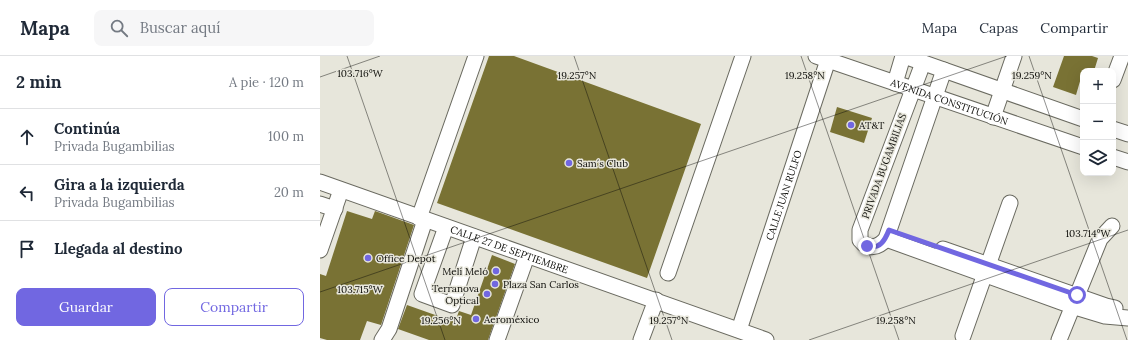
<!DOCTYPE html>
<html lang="es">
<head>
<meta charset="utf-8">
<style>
	body { margin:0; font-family:Lora,serif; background:#f6f6f7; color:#1f2937 }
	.controls { position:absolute; right:12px; top:12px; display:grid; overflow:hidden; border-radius:8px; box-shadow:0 4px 16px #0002 }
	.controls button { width:36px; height:36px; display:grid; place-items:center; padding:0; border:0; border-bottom:1px solid #e0e1e3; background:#fff; color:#1f2937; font:20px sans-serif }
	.stop { position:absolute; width:12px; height:12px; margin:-9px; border:3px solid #7167e1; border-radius:50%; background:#fff }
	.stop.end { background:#7167e1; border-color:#fff; box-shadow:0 1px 4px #0008 }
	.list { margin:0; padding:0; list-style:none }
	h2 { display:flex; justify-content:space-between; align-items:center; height:52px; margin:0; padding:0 16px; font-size:17px }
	h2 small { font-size:13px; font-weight:400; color:#747a83 }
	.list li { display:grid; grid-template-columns:26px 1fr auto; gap:12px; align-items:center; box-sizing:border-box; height:56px; padding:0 16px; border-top:1px solid #e0e1e3 }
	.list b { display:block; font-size:15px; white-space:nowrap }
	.list p { margin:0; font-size:13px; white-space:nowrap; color:#747a83 }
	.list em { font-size:13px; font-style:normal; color:#747a83 }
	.actions { display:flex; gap:8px; padding:12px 16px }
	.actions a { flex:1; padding:9px 0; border:1px solid #7167e1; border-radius:8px; text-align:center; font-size:14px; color:#7167e1 }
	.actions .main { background:#7167e1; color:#fff }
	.icon { flex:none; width:22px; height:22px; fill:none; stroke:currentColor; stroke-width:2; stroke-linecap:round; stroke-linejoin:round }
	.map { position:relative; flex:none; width:808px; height:284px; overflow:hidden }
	header { display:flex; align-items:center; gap:24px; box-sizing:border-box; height:56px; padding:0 20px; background:#fff; border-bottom:1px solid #e0e1e3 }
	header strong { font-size:19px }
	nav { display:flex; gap:22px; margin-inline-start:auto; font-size:14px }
	.search { width:280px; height:36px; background:#f6f6f7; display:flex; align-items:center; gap:10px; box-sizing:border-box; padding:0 14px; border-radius:8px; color:#747a83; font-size:15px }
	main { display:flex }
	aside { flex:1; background:#fff }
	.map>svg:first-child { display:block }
</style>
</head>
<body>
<header>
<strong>Mapa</strong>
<div class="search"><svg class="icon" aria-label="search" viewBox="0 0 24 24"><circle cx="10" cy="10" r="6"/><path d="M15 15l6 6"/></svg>Buscar aquí</div>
<nav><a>Mapa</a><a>Capas</a><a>Compartir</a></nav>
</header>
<main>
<aside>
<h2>2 min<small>A pie · 120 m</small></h2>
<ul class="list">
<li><svg class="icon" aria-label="ahead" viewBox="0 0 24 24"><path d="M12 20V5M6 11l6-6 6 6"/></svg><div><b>Continúa</b><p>Privada Bugambilias</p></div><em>100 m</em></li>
<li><svg class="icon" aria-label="left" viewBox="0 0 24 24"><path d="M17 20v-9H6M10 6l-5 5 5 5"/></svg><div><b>Gira a la izquierda</b><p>Privada Bugambilias</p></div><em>20 m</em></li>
<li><svg class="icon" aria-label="arrive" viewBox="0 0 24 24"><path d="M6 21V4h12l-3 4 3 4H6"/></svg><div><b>Llegada al destino</b></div></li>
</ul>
<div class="actions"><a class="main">Guardar</a><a>Compartir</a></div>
</aside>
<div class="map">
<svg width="808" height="284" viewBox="0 0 808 284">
	<rect width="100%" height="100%" fill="#e7e6db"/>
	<!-- building -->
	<path fill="#797234" d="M169,0H194L381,68L327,222L117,147Z
		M744,0H772L778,2L774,15H763L756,39L733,31Z
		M517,51L552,62L544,87L510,76Z
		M27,155L52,163L55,155L94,169L61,269L47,265L40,284H7L0,282V218L6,220Z
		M172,199L195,208L168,284H109L78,273L87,249L135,266L139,255L151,259Z"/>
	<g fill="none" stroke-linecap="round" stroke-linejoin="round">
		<defs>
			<g id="minor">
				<path id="s1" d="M496,0L763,91"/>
				<path d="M584,0L763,63"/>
				<path d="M603,7L540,174V184C548,194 558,192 566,183L624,14"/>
				<path d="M793,24L802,0"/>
				<path d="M575,27L583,0"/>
				<path d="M673,61L694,0"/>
				<path d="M793,73L808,78"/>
				<path d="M793,101L808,106"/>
				<path id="s2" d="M0,126L446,284"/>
				<path d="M0,148L15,153"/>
				<path d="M99,162L156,0"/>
				<path d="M126,171L102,238L132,249L154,181"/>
				<path d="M566,183L752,250L785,260L808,262"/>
				<path d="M623,193L786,250L795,252"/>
				<path d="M0,194L21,134"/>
				<path d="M348,217L423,0"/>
				<path id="s3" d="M419,274L508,4"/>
				<path d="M643,280L690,147"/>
				<path d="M62,284L69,273L105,164"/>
				<path d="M177,284L207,200"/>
				<path d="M321,284L336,244"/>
				<path d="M739,284L780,183L792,170"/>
			</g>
		</defs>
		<!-- minor casing -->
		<use href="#minor" stroke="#6a6a60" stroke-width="17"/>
		<!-- minor -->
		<use href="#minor" stroke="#fff" stroke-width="15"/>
	</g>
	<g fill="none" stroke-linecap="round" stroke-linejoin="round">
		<!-- route -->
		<path stroke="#7167e1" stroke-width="5" d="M547,190C560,194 565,184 569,174L757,239"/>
	</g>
	<!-- ticks -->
	<path fill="none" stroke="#0c0c08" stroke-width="1" stroke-opacity="0.45" d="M27,0L125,284M254,0L352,284M481,0L579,284M709,0L807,284M0,21L60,0M0,236L687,0M489,284L808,174"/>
	<!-- markers -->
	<g fill="#7167e1" stroke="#e7e6db" stroke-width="1.5">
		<circle cx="531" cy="69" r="4"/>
		<circle cx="249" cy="107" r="4"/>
		<circle cx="48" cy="202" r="4"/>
		<circle cx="176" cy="215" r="4"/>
		<circle cx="175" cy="228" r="4"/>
		<circle cx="167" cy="238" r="4"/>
		<circle cx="156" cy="263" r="4"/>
	</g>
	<g text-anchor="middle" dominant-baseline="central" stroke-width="3" stroke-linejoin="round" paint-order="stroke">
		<!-- street labels -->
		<g font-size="10" fill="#0c0c08" stroke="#e7e6db">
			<text stroke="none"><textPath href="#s1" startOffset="141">AVENIDA CONSTITUCIÓN</textPath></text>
			<text transform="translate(564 110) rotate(-70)">PRIVADA BUGAMBILIAS</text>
			<text stroke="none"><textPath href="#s3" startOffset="142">CALLE JUAN RULFO</textPath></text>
			<text stroke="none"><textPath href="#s2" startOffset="201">CALLE 27 DE SEPTIEMBRE</textPath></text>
		</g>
		<!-- poi labels -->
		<g font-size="10" fill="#0c0c08" stroke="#e7e6db" text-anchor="start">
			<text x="539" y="69">AT&amp;T</text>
			<text x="257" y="107">Sam´s Club</text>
			<text x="56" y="202">Office Depot</text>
			<text x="168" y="215" text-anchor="end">Melí Meló</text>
			<text x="183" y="228">Plaza San Carlos</text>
			<text x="159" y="232" text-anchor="end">Terranova<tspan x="159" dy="12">Optical</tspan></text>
			<text x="164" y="263">Aeroméxico</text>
		</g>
	</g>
	<g font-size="10" text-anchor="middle" fill="#0c0c08" stroke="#e7e6db" stroke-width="3" stroke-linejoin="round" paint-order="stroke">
		<text x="40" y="21">103.716°W</text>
		<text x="257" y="23">19.257°N</text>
		<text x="485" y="23">19.258°N</text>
		<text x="712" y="23">19.259°N</text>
		<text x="768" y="181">103.714°W</text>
		<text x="40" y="237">103.715°W</text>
		<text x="121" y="268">19.256°N</text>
		<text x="349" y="268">19.257°N</text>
		<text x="576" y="268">19.258°N</text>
	</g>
</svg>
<div class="controls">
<button>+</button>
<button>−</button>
<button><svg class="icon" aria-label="layers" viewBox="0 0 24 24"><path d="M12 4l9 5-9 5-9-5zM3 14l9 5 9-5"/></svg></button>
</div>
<div class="stop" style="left:757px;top:239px"></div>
<div class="stop end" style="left:547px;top:190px"></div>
</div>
</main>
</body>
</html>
